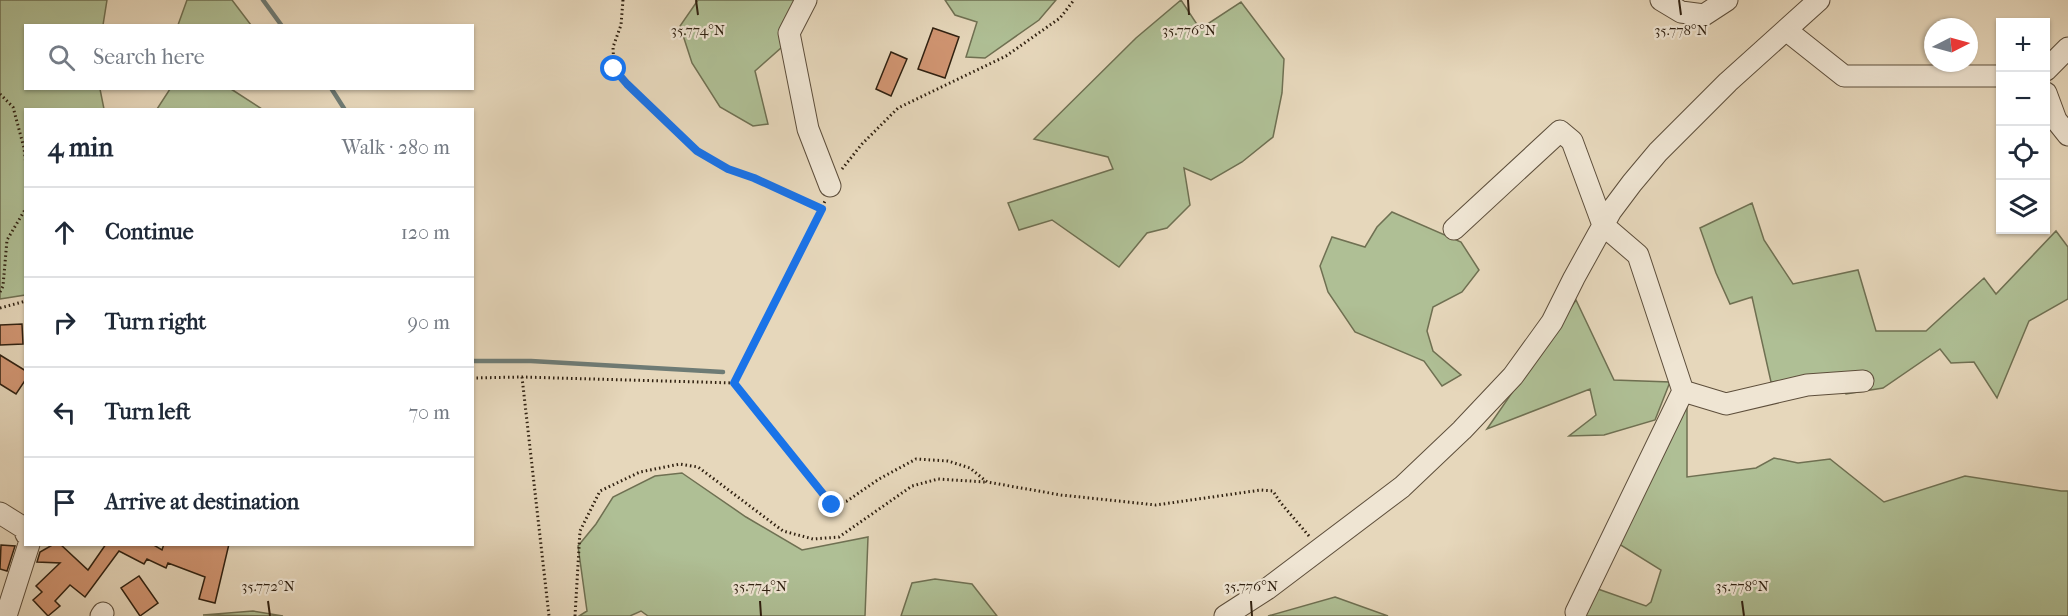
<!DOCTYPE html>
<html lang="en">
<head>
<meta charset="utf-8">
<style>
	body { margin:0; font-family:"IM FELL French Canon",serif; background:#f2f2f3; color:#1f2937 }
	.controls { position:absolute; right:18px; top:18px; display:grid; overflow:hidden; border-radius:0px; box-shadow:0 2px 4px #0004 }
	.controls button { width:54px; height:54px; display:grid; place-items:center; padding:0; border:0; border-bottom:2px solid #e0e1e3; background:#fff; color:#1f2937; font:30px sans-serif }
	.compass { position:absolute; left:1924px; top:18px; width:54px; height:54px; border-radius:50%; background:#fff; box-shadow:0 2px 4px #0004; rotate:84deg }
	.stop { position:absolute; width:18px; height:18px; margin:-14px; border:4px solid #1a73e8; border-radius:50%; background:#fff }
	.stop.end { background:#1a73e8; border-color:#fff; box-shadow:0 2px 6px #0008 }
	.list { margin:0; padding:0; list-style:none }
	h2 { display:flex; justify-content:space-between; align-items:center; height:78px; margin:0; padding:0 24px; font-size:26px }
	h2 small { font-size:20px; font-weight:400; color:#747a83 }
	.list li { display:grid; grid-template-columns:39px 1fr auto; gap:18px; align-items:center; box-sizing:border-box; height:90px; padding:0 24px; border-top:2px solid #e0e1e3 }
	.list b { display:block; font-size:22px; white-space:nowrap }
	.list em { font-size:20px; font-style:normal; color:#747a83 }
	.icon { flex:none; width:33px; height:33px; fill:none; stroke:currentColor; stroke-width:2; stroke-linecap:round; stroke-linejoin:round }
	.map { position:relative; flex:none; width:2068px; height:616px; overflow:hidden }
	.search { position:absolute; background:#fff; box-shadow:0 2px 4px #0004; left:24px; top:24px; width:450px; height:66px; display:flex; align-items:center; gap:15px; box-sizing:border-box; padding:0 21px; border-radius:0px; color:#747a83; font-size:22px }
	.panel { position:absolute; background:#fff; box-shadow:0 2px 4px #0004; left:24px; top:108px; width:450px; height:438px; border-radius:0px }
	.map>svg:first-child { display:block }
</style>
</head>
<body>
<div class="map">
<svg width="2068" height="616" viewBox="0 0 2068 616">
	<rect width="100%" height="100%" fill="#e6d7bb"/>
	<filter id="stains"><feTurbulence type="fractalNoise" baseFrequency=".00333" numOctaves="4"/><feColorMatrix values="0 0 0 0 .2 0 0 0 0 .09 0 0 0 0 .02 0 0 0 .5 -.17"/></filter>
	<radialGradient id="worn" r=".72"><stop offset=".6" stop-color="#630" stop-opacity="0"/><stop offset="1" stop-color="#630" stop-opacity=".3"/></radialGradient>
	<!-- green -->
	<path fill="#afbf95" stroke="#6f7052" stroke-width="1.5" d="M0,0H107L103,25L26,26V88L100,89L104,109L26,110L25,295L0,299Z
		M187,0H232L251,25H178Z
		M698,0H804L782,47L755,71L768,124L753,126L720,107L692,63L680,26Z
		M945,0H1056L1039,20L985,58L966,57L977,22L955,15Z
		M1181,0L1200,29L1241,2L1284,59L1282,93L1273,137L1242,162L1211,180L1184,168L1190,205L1167,228L1147,233L1119,267L1052,220L1019,230L1008,203L1113,169L1108,157L1034,139L1136,38Z
		M231,89L262,109H157L170,89Z
		M1752,203L1764,240L1793,284L1858,270L1876,331H1926L1984,278L1996,294L2056,231L2068,247V299L2029,321L1997,398L1974,362L1951,363L1940,349L1883,388L1846,394L1830,376L1771,382L1752,297L1730,304L1716,273L1700,228Z
		M1392,212L1461,242L1479,270L1462,292L1433,307L1427,331L1433,351L1461,375L1442,386L1424,361L1355,332L1328,292L1320,266L1332,237L1365,247L1377,227Z
		M1576,300L1614,380L1670,382L1655,420L1604,435L1569,436L1596,415L1590,389L1487,429Z
		M1687,406V477L1756,468L1774,458L1798,463L1830,459L1884,502L1965,476L2061,491H2068V616H1583L1595,588L1646,606L1651,602L1661,570L1619,544Z
		M682,473L746,517L802,550L868,537L865,616H648L641,611L630,616H579L587,611L578,546L596,524L613,497L655,476Z
		M935,579L972,584L997,616H901L912,583Z
		M1335,597L1388,616H1268Z
		M253,611L283,616L203,615Z"/>
	<g fill="none" stroke-linecap="round" stroke-linejoin="round">
		<!-- stream -->
		<path stroke="#6e7b75" stroke-width="4.5" d="M263,0L282,26
			M331,88L345,110
			M472,361H531L723,372"/>
	</g>
	<!-- building -->
	<path fill="#d19572" stroke="#2f2010" stroke-width="1.5" d="M933,28L959,37L945,78L918,69Z
		M891,52L907,59L891,96L876,89Z
		M22,324L23,344L0,345V325Z
		M0,355L26,371V379L16,394L0,384Z
		M54,544H60L88,570L106,544H152L162,550L164,544H229L215,603L199,599L205,577L168,563L166,568L147,559L144,564L119,551L85,597L70,585L55,601L60,606L48,616L33,600L42,592L36,586L60,563L37,562L40,552Z
		M1,545L15,546L7,571L0,569Z
		M139,576L158,603L140,616L121,588Z"/>
	<g fill="none" stroke-linecap="round" stroke-linejoin="round">
		<defs>
			<path id="minor" d="M806,0L789,33L808,129L830,186
				M1661,0L1681,12L1704,15L1727,0
				M1786,30L1844,76H2000
				M2046,70L2068,48
				M2046,93L2056,120L2068,135
				M1454,229L1560,131L1572,141L1603,225L1638,255L1683,391L1576,612
				M1683,391L1726,404L1807,385L1863,381
				M0,513L24,528L26,534
				M6,616L29,544
				M101,616L103,613
				M1225,616L1267,589L1402,487L1462,430L1513,376L1552,322L1574,278L1611,211L1632,183L1658,152L1728,82L1819,0"/>
		</defs>
		<!-- minor casing -->
		<use href="#minor" stroke="#5d4e3b" stroke-width="23"/>
		<!-- path -->
		<path stroke="#2f2010" stroke-width="3" stroke-dasharray="1.5 3" stroke-linecap="butt" d="M623,0L621,25L613,47L614,69L627,84L697,151L728,169L754,178L822,209
			M0,94L13,107L24,148L26,165
			M842,169L862,144L898,108L1006,56L1060,18L1074,0
			M0,292L3,286L7,240L26,208
			M0,308L26,301
			M522,377L549,616
			M472,378L522,377L734,383L825,201
			M734,383L832,505L847,501L879,479L916,459L948,461L970,468L987,482L1061,495L1156,505L1261,490L1273,491L1280,502L1309,536
			M575,616L580,531L600,491L640,472L680,464L698,467L783,531L813,539L839,537L912,486L938,479L985,482"/>
		<!-- minor -->
		<use href="#minor" stroke="#efe5d3" stroke-width="21"/>
	</g>
	<g fill="none" stroke-linecap="round" stroke-linejoin="round">
		<!-- route -->
		<path stroke="#1a73e8" stroke-width="8" d="M614,69L627,84L697,151L728,169L754,178L822,209L734,383L832,505"/>
	</g>
	<!-- ticks -->
	<path fill="none" stroke="#2f2010" stroke-width="2" d="M696,0L698,15M1188,0L1189,15M1679,0L1681,15M268,601L270,616M760,601L761,616M1251,601L1252,616M1742,601L1744,616"/>
	<g font-size="15" text-anchor="middle" fill="#2f2010" stroke="#efe5d3" stroke-width="4.5" stroke-linejoin="round" paint-order="stroke">
		<text x="698" y="35">35.774°N</text>
		<text x="1189" y="35">35.776°N</text>
		<text x="1681" y="35">35.778°N</text>
		<text x="268" y="591">35.772°N</text>
		<text x="760" y="591">35.774°N</text>
		<text x="1251" y="591">35.776°N</text>
		<text x="1742" y="591">35.778°N</text>
	</g>
	<rect width="100%" height="100%" filter="url(#stains)"/>
	<rect width="100%" height="100%" fill="url(#worn)"/>
</svg>
<div class="controls">
<button>+</button>
<button>−</button>
<button><svg class="icon" aria-label="locate" viewBox="0 0 24 24"><circle cx="12" cy="12" r="6"/><path d="M12 2v4M12 18v4M2 12h4M18 12h4"/></svg></button>
<button><svg class="icon" aria-label="layers" viewBox="0 0 24 24"><path d="M12 4l9 5-9 5-9-5zM3 14l9 5 9-5"/></svg></button>
</div>
<svg class="compass" viewBox="-18 -18 36 36"><path d="M0-13l5 13h-10z" fill="#e53935"/><path d="M0 13l5-13h-10z" fill="#747a83"/></svg>
<div class="stop" style="left:614px;top:69px"></div>
<div class="stop end" style="left:832px;top:505px"></div>
<div class="search"><svg class="icon" aria-label="search" viewBox="0 0 24 24"><circle cx="10" cy="10" r="6"/><path d="M15 15l6 6"/></svg>Search here</div>
<section class="panel">
<h2>4 min<small>Walk · 280 m</small></h2>
<ul class="list">
<li><svg class="icon" aria-label="ahead" viewBox="0 0 24 24"><path d="M12 20V5M6 11l6-6 6 6"/></svg><div><b>Continue</b></div><em>120 m</em></li>
<li><svg class="icon" aria-label="right" viewBox="0 0 24 24"><path d="M7 20v-9h11M14 6l5 5-5 5"/></svg><div><b>Turn right</b></div><em>90 m</em></li>
<li><svg class="icon" aria-label="left" viewBox="0 0 24 24"><path d="M17 20v-9H6M10 6l-5 5 5 5"/></svg><div><b>Turn left</b></div><em>70 m</em></li>
<li><svg class="icon" aria-label="arrive" viewBox="0 0 24 24"><path d="M6 21V4h12l-3 4 3 4H6"/></svg><div><b>Arrive at destination</b></div></li>
</ul>
</section>
</div>
</body>
</html>
